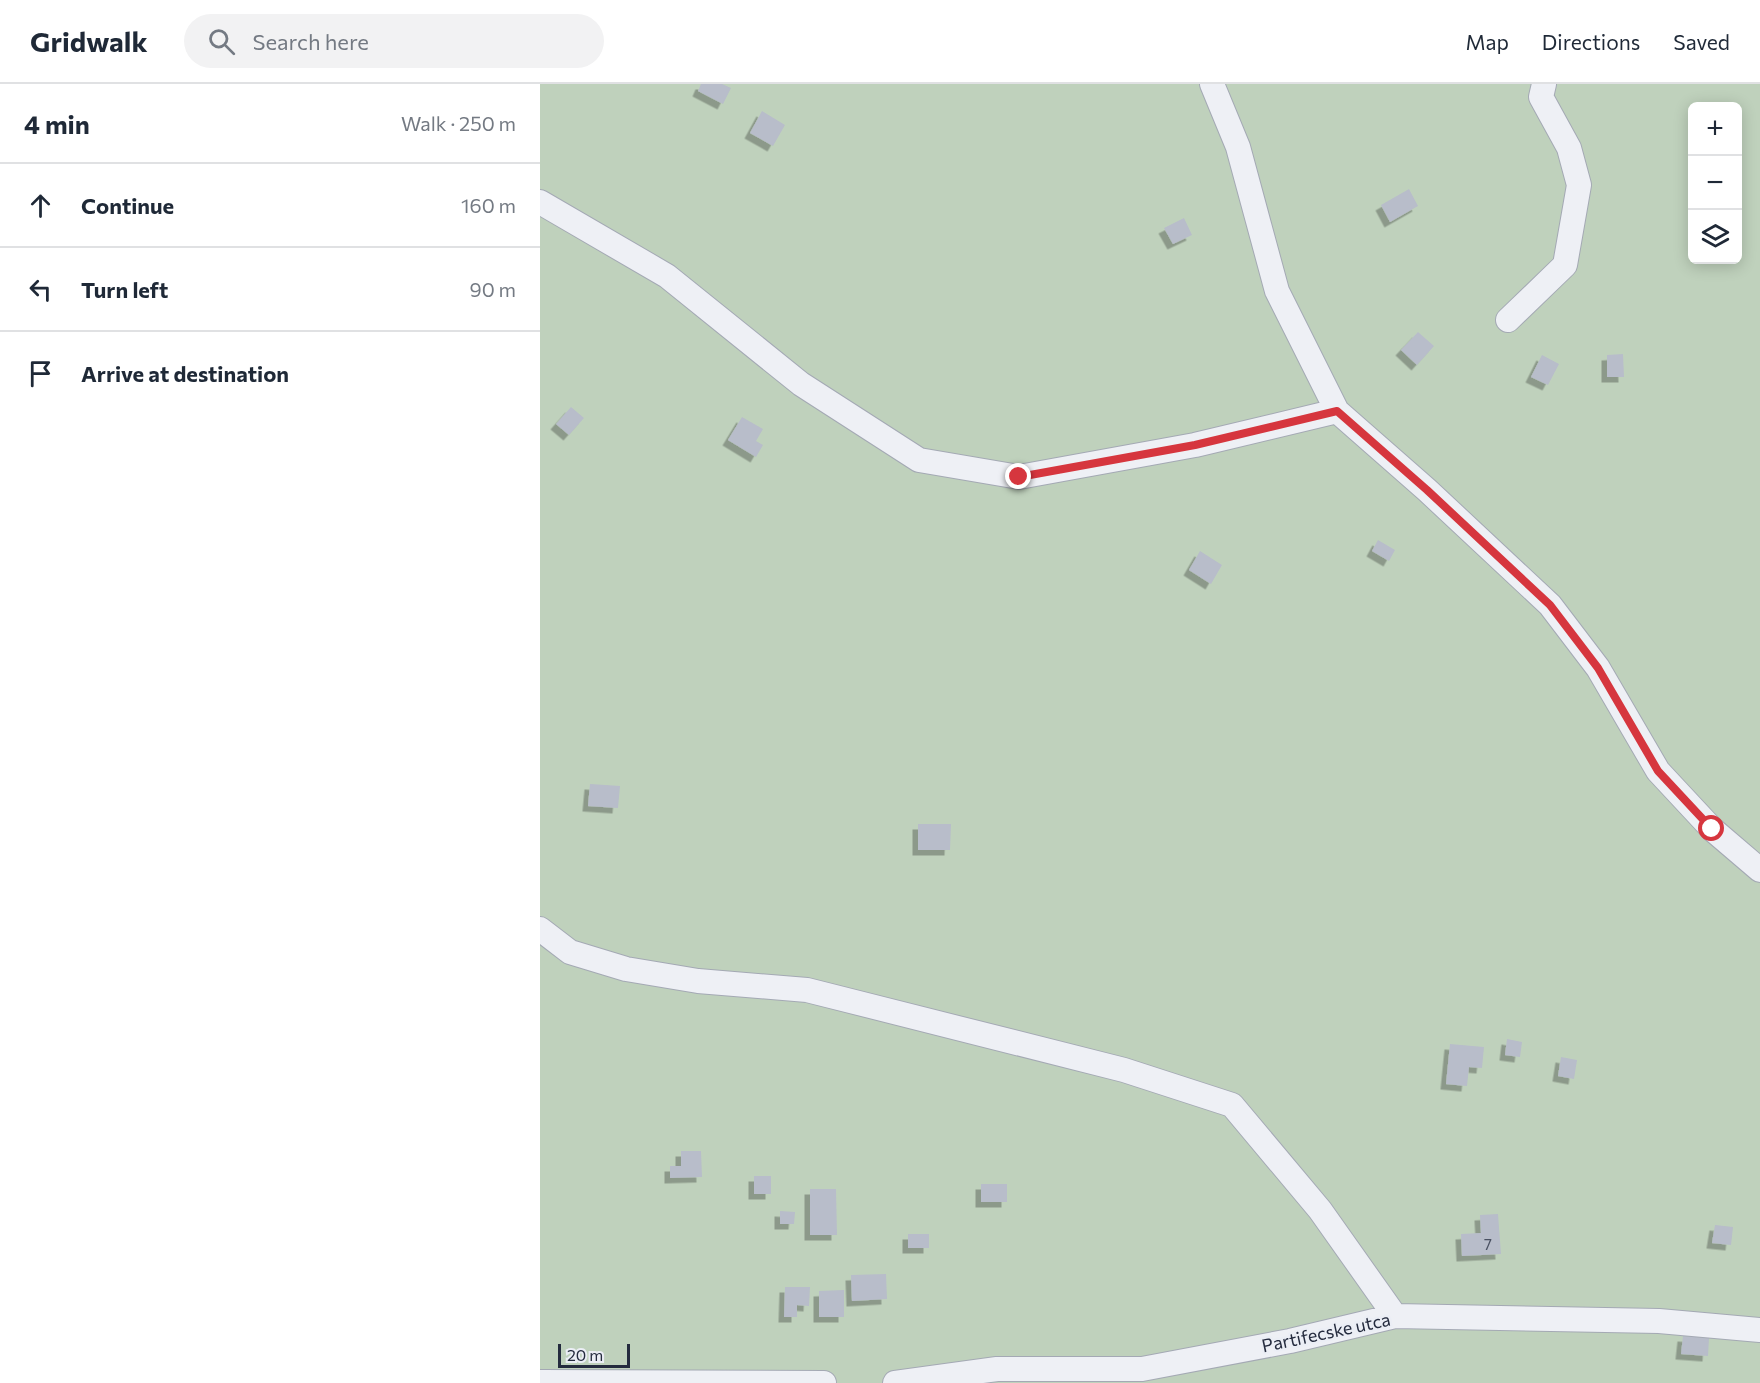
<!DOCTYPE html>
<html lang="en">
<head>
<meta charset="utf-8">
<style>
	body { margin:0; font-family:Commissioner,sans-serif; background:#f2f2f3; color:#1f2937 }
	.controls { position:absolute; right:18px; top:18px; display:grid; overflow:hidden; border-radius:9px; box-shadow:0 3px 15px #0003 }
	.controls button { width:54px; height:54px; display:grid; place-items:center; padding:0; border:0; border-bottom:2px solid #e0e1e3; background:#fff; color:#1f2937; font:30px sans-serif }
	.scale { position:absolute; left:18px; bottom:15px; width:72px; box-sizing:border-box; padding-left:6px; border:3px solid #242b3e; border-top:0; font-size:16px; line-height:21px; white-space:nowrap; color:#242b3e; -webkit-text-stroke:4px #ebeef5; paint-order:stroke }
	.stop { position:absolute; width:18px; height:18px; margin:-14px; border:4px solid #d6363e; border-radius:50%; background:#fff }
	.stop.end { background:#d6363e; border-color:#fff; box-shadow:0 2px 6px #0008 }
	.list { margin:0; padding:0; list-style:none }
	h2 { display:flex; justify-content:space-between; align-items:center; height:78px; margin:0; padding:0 24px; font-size:26px }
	h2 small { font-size:20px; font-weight:400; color:#747a83 }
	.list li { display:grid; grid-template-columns:39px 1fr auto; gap:18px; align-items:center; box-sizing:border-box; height:84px; padding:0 24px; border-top:2px solid #e0e1e3 }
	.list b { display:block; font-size:22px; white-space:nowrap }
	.list em { font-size:20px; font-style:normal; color:#747a83 }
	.icon { flex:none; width:33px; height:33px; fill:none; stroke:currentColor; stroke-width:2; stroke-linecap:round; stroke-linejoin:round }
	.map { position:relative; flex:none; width:1220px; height:1299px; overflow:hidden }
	header { display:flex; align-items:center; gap:36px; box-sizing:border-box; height:84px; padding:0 30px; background:#fff; border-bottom:2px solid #e0e1e3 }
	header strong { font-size:28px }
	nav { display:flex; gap:33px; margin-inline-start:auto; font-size:21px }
	.search { width:420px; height:54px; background:#f2f2f3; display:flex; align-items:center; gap:15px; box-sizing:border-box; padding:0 21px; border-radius:33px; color:#747a83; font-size:22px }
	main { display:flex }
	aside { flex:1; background:#fff }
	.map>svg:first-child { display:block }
</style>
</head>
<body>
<header>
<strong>Gridwalk</strong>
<div class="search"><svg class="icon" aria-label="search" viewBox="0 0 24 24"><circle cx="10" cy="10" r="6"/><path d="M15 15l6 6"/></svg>Search here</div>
<nav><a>Map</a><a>Directions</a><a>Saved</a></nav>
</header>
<main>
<aside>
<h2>4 min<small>Walk · 250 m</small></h2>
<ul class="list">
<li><svg class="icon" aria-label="ahead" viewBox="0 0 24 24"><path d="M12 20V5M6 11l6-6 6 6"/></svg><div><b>Continue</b></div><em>160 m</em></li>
<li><svg class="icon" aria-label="left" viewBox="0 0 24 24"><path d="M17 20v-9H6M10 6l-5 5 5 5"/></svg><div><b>Turn left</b></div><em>90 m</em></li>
<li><svg class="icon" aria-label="arrive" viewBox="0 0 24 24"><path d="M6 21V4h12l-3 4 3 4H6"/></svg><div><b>Arrive at destination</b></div></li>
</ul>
</aside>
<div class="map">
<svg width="1220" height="1299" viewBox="0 0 1220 1299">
	<defs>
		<filter id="shadow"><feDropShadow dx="-5.5" dy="5.5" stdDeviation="0" flood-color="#0004"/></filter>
	</defs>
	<rect width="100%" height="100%" fill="#dbdfe7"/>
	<!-- green -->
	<path fill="#bfd1bc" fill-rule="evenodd" d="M0,0H1220V1299H0ZM1152,22H1198V176H1152Z"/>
	<!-- building -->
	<path fill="#b8bdca" filter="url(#shadow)" d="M161,0H182L191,4L183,20L158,7Z
		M222,27L245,41L233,62L210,49Z
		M869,105L878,122L850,138L841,121Z
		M644,134L652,151L633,160L624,144Z
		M878,248L894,262L877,281L861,266Z
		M1083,270L1084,293H1067V271Z
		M1002,271L1019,280L1008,301L991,293Z
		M31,323L44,334L29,351L16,340Z
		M202,333L223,345L216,357L223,361L216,373L188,356Z
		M838,456L855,466L849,477L832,467Z
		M660,467L682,481L671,500L649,486Z
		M50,700L80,702L78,724L48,722Z
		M378,740H411L410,766H378Z
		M967,955L982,958L980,973L965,971Z
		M910,960L944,963L942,984L929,983L927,1002L906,1000Z
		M1021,973L1037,976L1034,995L1018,992Z
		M141,1067H161L162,1093L130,1094V1082H141Z
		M214,1092H231V1110H214Z
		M441,1100H467V1118H441Z
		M270,1105H296L297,1151H270Z
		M240,1127L255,1128L254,1140H240Z
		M958,1130L961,1170L922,1172L921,1150L941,1149L940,1131Z
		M1175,1141L1193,1143L1191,1161L1172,1159Z
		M368,1150H389V1164H368Z
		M346,1190L347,1215L312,1217L311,1191Z
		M245,1203H270L269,1222L257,1221V1233H244Z
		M304,1206V1233H279V1207Z
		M1143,1252L1169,1254L1168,1272L1141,1270Z"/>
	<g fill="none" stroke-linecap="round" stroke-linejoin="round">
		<defs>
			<path id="street" d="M672,0L698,63L737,207L797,327L887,406L1010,521L1058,584L1118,687L1172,745L1220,786
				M0,118L127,192L261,300L379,376L479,393L655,361L797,327
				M968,236L1025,181L1039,101L1029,64L1001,13L1004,0
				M0,845L30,868L86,885L158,897L267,906L584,986L692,1021L780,1126L855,1232
				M0,1298L284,1299
				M355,1299L457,1285H602L750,1257L855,1232L1119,1237L1220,1246"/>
		</defs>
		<!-- street casing -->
		<use href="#street" stroke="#a4a9b4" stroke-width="26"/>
		<!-- street -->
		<use href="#street" stroke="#eef0f5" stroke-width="24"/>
	</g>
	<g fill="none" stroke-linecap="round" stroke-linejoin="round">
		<!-- route -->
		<path stroke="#d6363e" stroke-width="8" d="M479,393L655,361L797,327L887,406L1010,521L1058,584L1118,687L1172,745"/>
	</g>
	<g text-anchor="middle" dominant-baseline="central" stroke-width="5" stroke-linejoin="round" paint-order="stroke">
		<!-- number labels -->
		<g font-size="15" fill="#495061">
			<text x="948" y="1160">7</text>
		</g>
		<!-- street labels -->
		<g font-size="18" fill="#242b3e" stroke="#ebeef5">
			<text transform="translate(786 1248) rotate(-12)">Partifecske utca</text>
		</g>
	</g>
</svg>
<div class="controls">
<button>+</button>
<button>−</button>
<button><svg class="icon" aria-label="layers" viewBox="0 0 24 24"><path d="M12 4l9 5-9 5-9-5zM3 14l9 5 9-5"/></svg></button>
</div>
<div class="scale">20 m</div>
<div class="stop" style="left:1172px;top:745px"></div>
<div class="stop end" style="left:479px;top:393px"></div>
</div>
</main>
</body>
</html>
